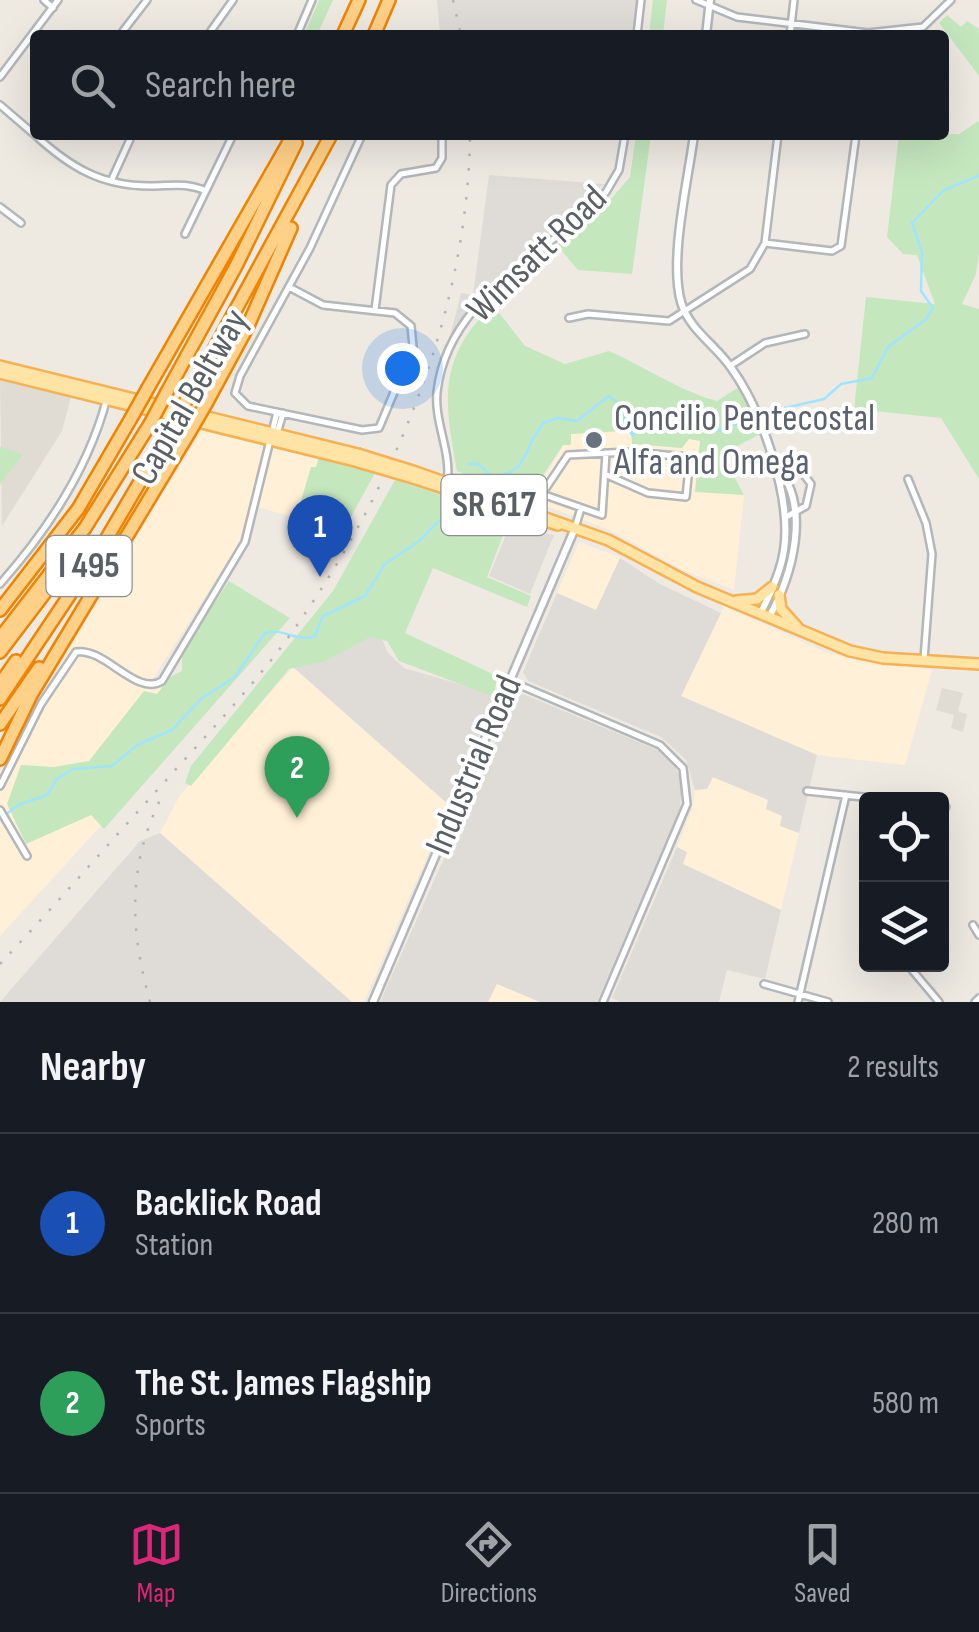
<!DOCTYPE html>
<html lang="en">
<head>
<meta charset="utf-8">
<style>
	body { margin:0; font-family:"Sofia Sans Condensed",sans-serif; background:#242831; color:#f1f3f6 }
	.controls { position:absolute; right:30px; bottom:30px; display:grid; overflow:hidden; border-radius:10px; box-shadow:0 10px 40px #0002 }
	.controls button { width:90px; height:90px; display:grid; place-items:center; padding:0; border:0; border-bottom:2px solid #363941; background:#171b24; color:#f1f3f6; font:50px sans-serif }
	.you { position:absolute; left:402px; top:368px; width:35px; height:35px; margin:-25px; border:8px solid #fff; border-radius:50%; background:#1a73e8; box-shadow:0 0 0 15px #1a73e833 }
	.badge { display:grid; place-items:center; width:65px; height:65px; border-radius:50%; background:#db2777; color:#fff; font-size:32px; font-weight:700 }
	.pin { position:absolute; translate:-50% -82px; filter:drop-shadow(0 2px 5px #0008) }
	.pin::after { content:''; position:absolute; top:52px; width:35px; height:30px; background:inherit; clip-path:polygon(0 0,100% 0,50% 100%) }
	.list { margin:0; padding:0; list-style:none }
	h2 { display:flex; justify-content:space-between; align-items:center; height:130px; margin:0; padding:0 40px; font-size:42px }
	h2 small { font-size:32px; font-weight:400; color:#9ea1a6 }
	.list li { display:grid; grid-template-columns:65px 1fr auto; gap:30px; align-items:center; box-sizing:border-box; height:180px; padding:0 40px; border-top:2px solid #363941 }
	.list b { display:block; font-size:38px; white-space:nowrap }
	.list p { margin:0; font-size:32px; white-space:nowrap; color:#9ea1a6 }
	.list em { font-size:32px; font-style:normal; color:#9ea1a6 }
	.icon { flex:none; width:55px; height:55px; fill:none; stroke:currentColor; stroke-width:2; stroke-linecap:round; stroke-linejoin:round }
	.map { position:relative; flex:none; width:979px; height:1002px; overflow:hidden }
	.search { position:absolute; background:#171b24; box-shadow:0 10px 40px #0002; left:30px; right:30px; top:30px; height:110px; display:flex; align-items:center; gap:25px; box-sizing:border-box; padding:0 35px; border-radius:10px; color:#9ea1a6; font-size:38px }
	.sheet { height:490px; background:#171b24 }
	nav { display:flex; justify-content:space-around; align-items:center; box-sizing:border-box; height:140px; border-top:2px solid #363941; background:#171b24; font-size:28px; color:#9ea1a6 }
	nav a { display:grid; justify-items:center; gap:5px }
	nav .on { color:#db2777 }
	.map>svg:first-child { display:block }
</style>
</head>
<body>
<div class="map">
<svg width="979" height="1002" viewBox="0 0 979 1002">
	<rect width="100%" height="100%" fill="#eeeae2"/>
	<!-- commercial -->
	<path fill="#fff0d7" d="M586,409L701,437L695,491L744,495L734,590L683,570L610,530L530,500Z
		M206,423L319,457L316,468H311L296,518L251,505L242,539L152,680L204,713L0,936V773L19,733Z
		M579,542L621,557L596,610L557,593Z
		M724,606L830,654L932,670L905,765L817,755L681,696Z
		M293,667L449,805L364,1002H352L160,833L180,795Z
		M712,777L769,800L782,816L781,826L799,833L781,910L683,864L687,853L677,847L692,810L695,790L707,789Z
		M496,983L540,1002H488Z"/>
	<!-- industrial -->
	<path fill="#dfdcd7" d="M437,0H645L640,35H440Z
		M489,175L604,184L474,299L450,336L461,293L473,295Z
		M510,525L554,535L530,594L489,576Z
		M620,558L660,584L721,613L681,696L817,755L799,833L780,826L782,816L766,809L768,800L713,777L707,789L695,790L686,760L661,737L528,681L523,672L557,593L596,610Z
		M379,632L388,653L404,668L497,695L449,805L293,667Z
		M518,692L658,750L674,764L682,782L680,808L597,1002H540L497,984L488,1002H380Z
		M160,833L352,1002H0L140,841Z
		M677,847L687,852L683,864L781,910L765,979L727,970L719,1002H621L612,998Z"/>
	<!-- education -->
	<path fill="#e0dbd3" d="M0,379L71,397L62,431L2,526Z
		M942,688L963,693L958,711L967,714L963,732L951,728L954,715L936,710Z"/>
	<!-- green -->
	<path fill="#c4e7be" d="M319,0H333L317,35H304Z
		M653,0H667L663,35H649Z
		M947,15L961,27L967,21L979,29V76L939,23Z
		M979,121V254L976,274L962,304L979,309V479L941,418L854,409L866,297L935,304L917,255L903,254L887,237L899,135L959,134Z
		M636,135H651L632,274L578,270L557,245L597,215L630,177Z
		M493,305L525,346L565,364L609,351C645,367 680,391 717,401L742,385L762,433L722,454L744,495L695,492L700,441L689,439L682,448L632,444L631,431H623L571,434V445H563L526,501L457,471C444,401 437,358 493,305Z
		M0,447L23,454L0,485Z
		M319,457L375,473L342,533L332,538L296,518L311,467H316Z
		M395,480L510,517L487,577L531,596L527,607L433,568L405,633L497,676L494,697L399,661L387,641L370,637L323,662L289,669L191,786L185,783L191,766L333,591Z
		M229,581L290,618L104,829L91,815L26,844L7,804L21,765L54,767L89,761L144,691L157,694L170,677L182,671V652Z"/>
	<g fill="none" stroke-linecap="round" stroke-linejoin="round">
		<!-- stream -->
		<path stroke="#a1e4ff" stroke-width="2.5" d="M767,412L824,399L841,384L872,378L888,347L926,319L933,308L921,291L922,252L912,223L944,190L979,176
			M468,464H478L491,475C529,478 523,444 544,423L557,418L577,421L609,396L617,402L632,435L658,420L716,431L745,422
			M0,819L18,805L47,795L57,779L73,769L112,766L137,745L172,730L202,698L235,677L265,633C283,627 296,643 315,636L323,616L365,596L385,564L418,542L453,507"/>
		<defs>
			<path id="minor" d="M44,0L53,8
				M696,0L737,17L868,33L923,27L951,0
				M120,35L147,0
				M208,35L233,0
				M297,35L312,0
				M637,35L641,0
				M790,35L794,0
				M0,77L58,0
				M0,105L35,135
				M35,135C70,167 101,186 150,186C171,186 186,182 206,191
				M112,179L132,135
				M0,207L21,223
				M185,234L233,135
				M765,243L832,251L841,246L856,135
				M289,287L323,305L395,313L411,326L413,347L379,428L362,430L248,406L235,393L240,376L310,248L362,135
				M375,310L391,185L401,174L436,168L442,158V135
				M569,318L588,314L669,321L750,269L765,243L778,135
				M730,366L765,343L805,334
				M277,434L283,413
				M606,453L602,515L542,494L568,455L629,452L690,457L686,497L648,493L607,475
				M775,465L798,467L811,484L806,506L786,517
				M908,479L926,523L932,554L924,659
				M447,483C452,452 434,423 437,392C448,295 548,256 606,192L619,170L625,135
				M575,528L581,508
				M0,584C47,531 89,467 107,398
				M510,681L660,745L683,768L687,804L603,1002
				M0,786L41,704L76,652C105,647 136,697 162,681L245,542L277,412
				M807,791L881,799
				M942,806L946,807
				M0,810L27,856
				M973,925L979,935
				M907,964L939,1002
				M764,984L828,1002
				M798,1002L846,795
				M975,1002L979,998"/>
			<path id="tertiary" d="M706,35L710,0
				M694,135C688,181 669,259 681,302C689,330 717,346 732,369C762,411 792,498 784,550C781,571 770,595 760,614
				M769,617C793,576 812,503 775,465
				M373,1002L575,528"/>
			<path id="primary" d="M0,366L358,454
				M0,373L355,461
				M416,472L608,540L697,587L850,651L883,658L979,664
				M413,478L558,525
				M779,595L781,609L798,628
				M736,601L757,599L772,587"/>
			<path id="motorway" d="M343,35L359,0
				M374,35L389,0
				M148,388L293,135
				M167,392L236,266L296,143
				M188,397L331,135
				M207,402L247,328L291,228
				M0,610L78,509L130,420
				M0,638L85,528L150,424
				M0,652L76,552
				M0,684L16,661
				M0,699L101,548L171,429
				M0,724L39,668
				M0,759L31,695L189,433"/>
		</defs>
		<!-- minor casing -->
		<use href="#minor" stroke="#b3b7ba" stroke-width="10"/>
		<!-- tertiary casing -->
		<use href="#tertiary" stroke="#b3b7ba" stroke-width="11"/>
		<!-- primary casing -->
		<use href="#primary" stroke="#f6b153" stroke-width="14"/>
		<!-- motorway casing -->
		<use href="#motorway" stroke="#f08300" stroke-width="16"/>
		<!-- minor -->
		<use href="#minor" stroke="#fff" stroke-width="5"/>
		<!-- tertiary -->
		<use href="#tertiary" stroke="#fff" stroke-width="6"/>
		<!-- primary -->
		<use href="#primary" stroke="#ffe4a6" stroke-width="9"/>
		<!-- motorway -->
		<use href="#motorway" stroke="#ffd088" stroke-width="11"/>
		<!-- rail -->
		<path stroke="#b2b3b4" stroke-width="2.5" stroke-dasharray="2.5 12" stroke-linecap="butt" d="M453,0L461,35
			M0,964C57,903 112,840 168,778C212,729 257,682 295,628C395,486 468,310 470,135
			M150,1002C130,929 127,867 161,798"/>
		<defs>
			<path id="primary-bridge" d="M358,454L416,472
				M355,461L413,478"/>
			<path id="motorway-bridge" d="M130,420L148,388
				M150,424L167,392
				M171,429L188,397
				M189,433L207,402"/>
		</defs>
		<!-- primary-bridge casing -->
		<use href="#primary-bridge" stroke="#f6b153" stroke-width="14" stroke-linecap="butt"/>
		<!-- motorway-bridge casing -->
		<use href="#motorway-bridge" stroke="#f08300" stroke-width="16" stroke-linecap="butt"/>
		<!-- primary-bridge -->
		<use href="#primary-bridge" stroke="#ffe4a6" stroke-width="9"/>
		<!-- motorway-bridge -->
		<use href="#motorway-bridge" stroke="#ffd088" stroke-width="11"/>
	</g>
	<!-- markers -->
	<circle fill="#6b7280" stroke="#fff" stroke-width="4" cx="594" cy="440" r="10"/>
	<g text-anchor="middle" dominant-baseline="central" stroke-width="8" stroke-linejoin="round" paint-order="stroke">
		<!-- shield labels -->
		<g fill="#fff" stroke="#8c9092" stroke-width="2.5">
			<rect x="441.5" y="475" width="105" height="60" rx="8"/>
			<rect x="46.5" y="536" width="85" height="60" rx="8"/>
		</g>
		<g font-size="35" font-weight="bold" fill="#5b6064">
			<text x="494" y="505">SR 617</text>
			<text x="89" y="566">I 495</text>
		</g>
		<!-- street labels -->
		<g font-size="38" fill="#5b6064" stroke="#fff">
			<text transform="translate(537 254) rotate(-44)">Wimsatt Road</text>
			<text transform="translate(190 397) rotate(-60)">Capital Beltway</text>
			<text transform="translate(474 765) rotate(-67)">Industrial Road</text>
		</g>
		<!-- worship labels -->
		<g font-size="38" fill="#5b616d" stroke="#fff" text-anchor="start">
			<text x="614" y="418">Concilio Pentecostal<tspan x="614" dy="44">Alfa and Omega</tspan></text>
		</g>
	</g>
</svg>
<div class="controls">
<button><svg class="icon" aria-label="locate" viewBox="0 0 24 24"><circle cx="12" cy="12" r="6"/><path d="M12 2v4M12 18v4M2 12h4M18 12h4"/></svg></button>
<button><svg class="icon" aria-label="layers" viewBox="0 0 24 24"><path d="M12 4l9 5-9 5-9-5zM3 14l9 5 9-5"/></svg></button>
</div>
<div class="you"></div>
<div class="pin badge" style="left:320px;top:577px;background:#1a4fb4">1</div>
<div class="pin badge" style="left:297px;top:818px;background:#2e9e5b">2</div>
<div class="search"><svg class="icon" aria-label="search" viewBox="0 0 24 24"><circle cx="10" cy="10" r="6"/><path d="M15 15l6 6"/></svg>Search here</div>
</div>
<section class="sheet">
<h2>Nearby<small>2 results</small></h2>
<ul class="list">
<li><span class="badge" style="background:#1a4fb4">1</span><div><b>Backlick Road</b><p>Station</p></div><em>280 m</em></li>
<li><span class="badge" style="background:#2e9e5b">2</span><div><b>The St. James Flagship</b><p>Sports</p></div><em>580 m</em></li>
</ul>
</section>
<nav>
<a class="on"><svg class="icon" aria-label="map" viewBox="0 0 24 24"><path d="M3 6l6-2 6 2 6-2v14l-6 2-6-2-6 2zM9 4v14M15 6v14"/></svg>Map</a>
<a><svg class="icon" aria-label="directions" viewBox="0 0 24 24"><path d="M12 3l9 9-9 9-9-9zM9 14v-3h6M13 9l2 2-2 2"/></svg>Directions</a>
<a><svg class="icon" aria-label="saved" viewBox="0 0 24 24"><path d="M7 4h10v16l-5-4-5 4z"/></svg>Saved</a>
</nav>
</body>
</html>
